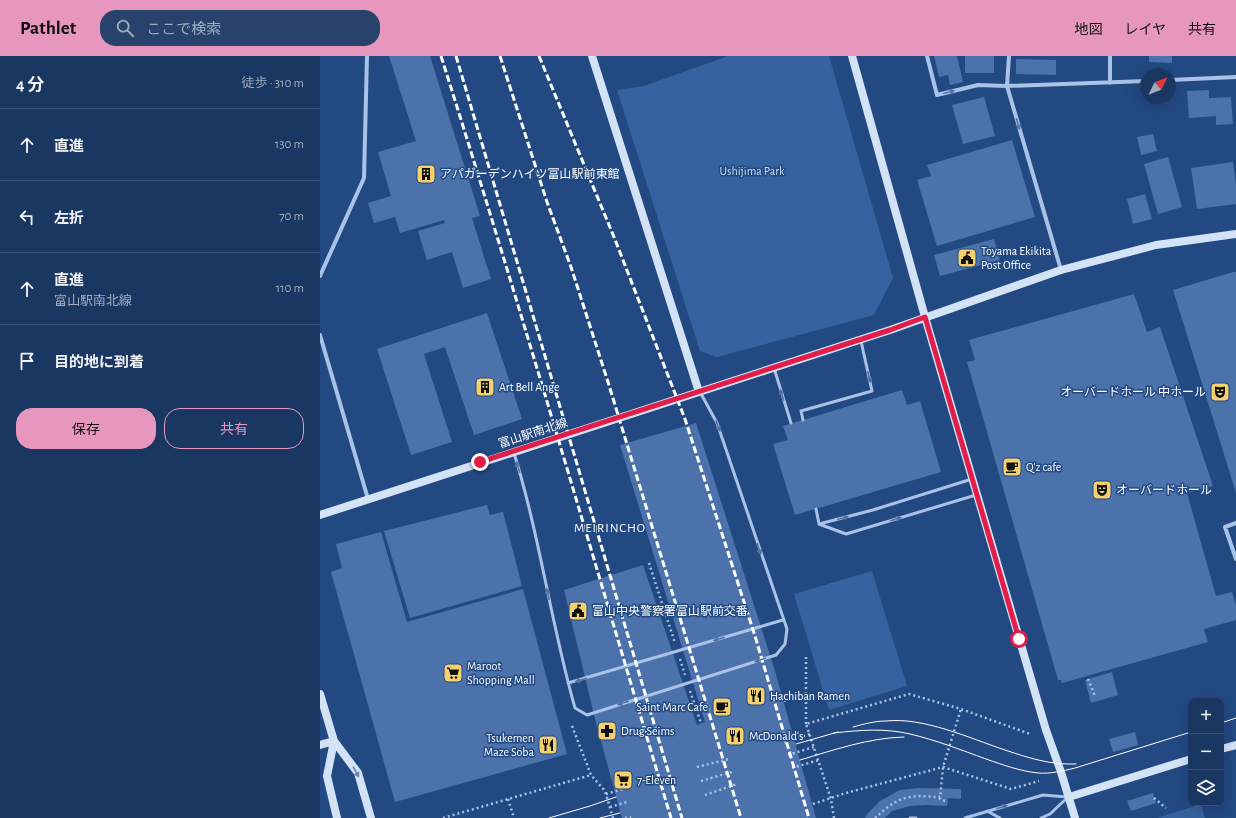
<!DOCTYPE html>
<html lang="ja">
<head>
<meta charset="utf-8">
<style>
	body { margin:0; font-family:"Alegreya Sans","Noto Sans JP",sans-serif; background:#27426b; color:#f1f3f6 }
	.controls { position:absolute; right:12px; bottom:12px; display:grid; overflow:hidden; border-radius:8px; box-shadow:0 4px 16px #0002 }
	.controls button { width:36px; height:36px; display:grid; place-items:center; padding:0; border:0; border-bottom:1px solid #385177; background:#1a3762; color:#f1f3f6; font:20px sans-serif }
	.compass { position:absolute; left:820px; top:12px; width:36px; height:36px; border-radius:50%; background:#1a3762; box-shadow:0 4px 16px #0002; rotate:47deg }
	.stop { position:absolute; width:12px; height:12px; margin:-9px; border:3px solid #e11d48; border-radius:50%; background:#fff }
	.stop.end { background:#e11d48; border-color:#fff; box-shadow:0 1px 4px #0008 }
	.list { margin:0; padding:0; list-style:none }
	h2 { display:flex; justify-content:space-between; align-items:center; height:52px; margin:0; padding:0 16px; font-size:17px }
	h2 small { font-size:13px; font-weight:400; color:#9facbe }
	.list li { display:grid; grid-template-columns:26px 1fr auto; gap:12px; align-items:center; box-sizing:border-box; height:72px; padding:0 16px; border-top:1px solid #385177 }
	.list b { display:block; font-size:15px; white-space:nowrap }
	.list p { margin:0; font-size:13px; white-space:nowrap; color:#9facbe }
	.list em { font-size:13px; font-style:normal; color:#9facbe }
	.actions { display:flex; gap:8px; padding:12px 16px }
	.actions a { flex:1; padding:9px 0; border:1px solid #e797bd; border-radius:16px; text-align:center; font-size:14px; color:#e797bd }
	.actions .main { background:#e797bd; color:#111 }
	.icon { flex:none; width:22px; height:22px; fill:none; stroke:currentColor; stroke-width:2; stroke-linecap:round; stroke-linejoin:round }
	.map { position:relative; flex:none; width:916px; height:762px; overflow:hidden }
	header { display:flex; align-items:center; gap:24px; box-sizing:border-box; height:56px; padding:0 20px; background:#e797bd; color:#111 }
	header strong { font-size:19px }
	nav { display:flex; gap:22px; margin-inline-start:auto; font-size:14px }
	.search { width:280px; height:36px; background:#27426b; display:flex; align-items:center; gap:10px; box-sizing:border-box; padding:0 14px; border-radius:16px; color:#9facbe; font-size:15px }
	main { display:flex }
	aside { flex:1; background:#1a3762 }
	.map>svg:first-child { display:block }
</style>
</head>
<body>
<header>
<strong>Pathlet</strong>
<div class="search"><svg class="icon" aria-label="search" viewBox="0 0 24 24"><circle cx="10" cy="10" r="6"/><path d="M15 15l6 6"/></svg>ここで検索</div>
<nav><a>地図</a><a>レイヤ</a><a>共有</a></nav>
</header>
<main>
<aside>
<h2>4 分<small>徒歩 · 310 m</small></h2>
<ul class="list">
<li><svg class="icon" aria-label="ahead" viewBox="0 0 24 24"><path d="M12 20V5M6 11l6-6 6 6"/></svg><div><b>直進</b></div><em>130 m</em></li>
<li><svg class="icon" aria-label="left" viewBox="0 0 24 24"><path d="M17 20v-9H6M10 6l-5 5 5 5"/></svg><div><b>左折</b></div><em>70 m</em></li>
<li><svg class="icon" aria-label="ahead" viewBox="0 0 24 24"><path d="M12 20V5M6 11l6-6 6 6"/></svg><div><b>直進</b><p>富山駅南北線</p></div><em>110 m</em></li>
<li><svg class="icon" aria-label="arrive" viewBox="0 0 24 24"><path d="M6 21V4h12l-3 4 3 4H6"/></svg><div><b>目的地に到着</b></div></li>
</ul>
<div class="actions"><a class="main">保存</a><a>共有</a></div>
</aside>
<div class="map">
<svg width="916" height="762" viewBox="0 0 916 762">
	<rect width="100%" height="100%" fill="#224982"/>
	<!-- green -->
	<path fill="#3662a0" d="M408,0H509L573,222L554,259L397,301L380,295L297,34L324,30Z
		M552,515L587,630L509,654L474,538Z
		M881,748L885,762H837Z"/>
	<!-- building -->
	<path fill="#4b72ab" d="M69,0H110L160,160L152,162L171,223L143,232L132,196L107,204L98,175L125,167L124,164L80,177L75,161L54,167L48,147L71,140L58,96L96,85Z
		M614,0H637L643,26L630,29L628,19L619,21Z
		M645,0H674V17H645Z
		M829,0H852V7L829,6Z
		M696,3L736,4V19L696,18Z
		M889,34V42L911,41L913,68L896,69V60L869,62L867,35Z
		M664,41L675,80L643,88L632,49Z
		M833,78L837,95L821,99L817,81Z
		M692,84L715,161L617,190L597,124L611,120L607,109Z
		M848,101L862,151L838,158L824,108Z
		M913,106L916,129V148L877,153L871,112Z
		M825,138L832,163L813,168L807,143Z
		M674,183L680,204L620,220L614,199Z
		M913,216H916V437L853,234Z
		M814,238L827,276L840,271L893,430L867,437L896,540L912,536L916,549V564L884,573L888,586L742,627L741,624H738L647,306L655,304L649,284Z
		M167,257L202,363L154,379L125,291L104,298L132,386L91,399L57,293Z
		M582,334L587,349L600,345L621,416L475,459L453,388L468,384L463,370Z
		M376,367L455,615L496,762H302L276,667L244,534L323,509L377,669L385,666L300,389Z
		M167,449L170,459L183,456L202,530L90,562L64,475Z
		M61,476L87,566L203,533L247,698L75,746L11,516L22,512L16,488Z
		M792,616L798,639L771,647L765,624Z
		M815,676L818,689L793,696L789,683Z
		M600,732L641,733V743L628,742L627,750L606,749L590,750L572,755L565,762H545L547,758L560,745L580,734Z
		M833,737L836,747L811,755L807,745Z"/>
	<g fill="none" stroke-linecap="round" stroke-linejoin="round">
		<!-- path -->
		<path stroke="#a9c3e8" stroke-width="2.5" stroke-dasharray="2 3" stroke-linecap="butt" d="M329,507L355,587
			M486,601V668
			M360,603L365,619
			M768,623L775,640
			M370,635L381,667
			M464,645L486,639
			M252,670L271,719L285,735L293,762
			M464,686L490,678
			M468,699L494,691
			M377,711L409,703
			M472,712L499,704
			M381,725L412,716
			M286,738L303,733
			M385,739L417,728
			M834,742L846,752
			M188,743L194,762
			M625,745L620,743L623,711L641,653
			M493,748L526,737L623,711L691,733L719,725
			M290,751L307,746
			M123,762L271,719
			M305,762L311,761
			M514,762L511,743L486,668L589,638L641,653L710,678
			M555,762C565,753 576,743 590,741C600,739 610,741 620,741"/>
		<!-- lane -->
		<path stroke="#a9c3e8" stroke-width="3" d="M454,312L471,367
			M483,364L481,355L552,335L541,285
			M194,397C220,481 231,568 255,652L267,659L456,599L465,588L467,573L397,367L380,336
			M496,453L499,468L553,454L652,423
			M499,468L526,478L656,439
			M248,627L463,564
			M667,755L680,762
			M590,762H596
			M645,762L723,739L747,741
			M721,762L730,758L747,742"/>
		<!-- street -->
		<path stroke="#a9c3e8" stroke-width="4" d="M607,0L617,39L658,29L687,30L826,25
			M689,0L687,30L741,214
			M850,24L916,21
			M790,27V0
			M0,220L44,122L47,0
			M0,279L48,443
			M916,467L905,471L916,503"/>
		<!-- secondary -->
		<path stroke="#d4e2f6" stroke-width="8" d="M272,0L379,336
			M532,0L605,261L726,674L741,716L755,762
			M0,459L570,274L741,214L836,189L916,178
			M0,638L14,685L38,717L51,762
			M14,685L7,720L17,762
			M0,689L14,685
			M901,693L916,689
			M749,741L871,703"/>
		<!-- tram -->
		<path stroke="#fff" stroke-width="1" d="M901,667L916,662
			M533,671C544,668 555,665 566,665C604,661 649,682 685,694C709,702 730,709 756,708
			M514,677C540,674 565,672 590,678C616,684 641,694 666,703C683,709 700,715 718,717C730,718 743,715 755,712L871,676
			M476,688L518,676
			M480,704C514,694 548,682 584,681
			M229,762L270,750L296,741
			M280,762L300,757"/>
		<!-- rail -->
		<path stroke="#fff" stroke-width="3" stroke-dasharray="7 3" stroke-linecap="butt" d="M121,0C201,253 275,508 351,762
			M136,0L362,762
			M180,0L227,146L251,211L288,326L421,762
			M219,0L294,181L365,363L435,580L489,762"/>
	</g>
	<!-- one-way arrows -->
	<defs><path id="oneway-solid" d="M-6-.8H1V-3.2L6.5 0L1 3.2V.8H-6Z"/></defs>
	<g fill="#5174a6">
		<use href="#oneway-solid" transform="translate(629 36) rotate(-14)"/>
		<use href="#oneway-solid" transform="translate(698 68) rotate(74)"/>
		<use href="#oneway-solid" transform="translate(549 321) rotate(77)"/>
		<use href="#oneway-solid" transform="translate(462 339) rotate(-107)"/>
		<use href="#oneway-solid" transform="translate(398 370) rotate(69)"/>
		<use href="#oneway-solid" transform="translate(198 411) rotate(-107)"/>
		<use href="#oneway-solid" transform="translate(523 462) rotate(-14)"/>
		<use href="#oneway-solid" transform="translate(576 463) rotate(-16)"/>
		<use href="#oneway-solid" transform="translate(439 493) rotate(72)"/>
		<use href="#oneway-solid" transform="translate(228 538) rotate(-103)"/>
		<use href="#oneway-solid" transform="translate(399 583) rotate(164)"/>
		<use href="#oneway-solid" transform="translate(440 604) rotate(163)"/>
		<use href="#oneway-solid" transform="translate(261 624) rotate(164)"/>
		<use href="#oneway-solid" transform="translate(303 647) rotate(162)"/>
		<use href="#oneway-solid" transform="translate(682 751) rotate(-16)"/>
	</g>
	<use fill="#6986b0" href="#oneway-solid" transform="translate(36 716) rotate(61)"/>
	<g fill="none" stroke-linecap="round" stroke-linejoin="round">
		<!-- route -->
		<path stroke="#e11d48" stroke-width="5" d="M160,406L570,274L605,261L699,583"/>
	</g>
	<!-- icons -->
	<defs>
		<symbol id="building-square" viewBox="-11 -11 22 22"><rect x="-9" y="-9" width="18" height="18" rx="4" fill="#f4d16c" stroke="#224982"/><path d="M-4-6H4V6H1V3H-1V6H-4ZM-2.5-4.3h1.7v1.8h-1.7ZM.8-4.3h1.7v1.8H.8ZM-2.5-1h1.7V.8h-1.7ZM.8-1h1.7V.8H.8Z" fill="#111"/></symbol>
		<symbol id="civic-square" viewBox="-11 -11 22 22"><rect x="-9" y="-9" width="18" height="18" rx="4" fill="#f4d16c" stroke="#224982"/><path d="M-.6-6.5H3V-4.5H.6V-3L4-1V1h2V6H-6V1h2V-1L-.6-3ZM-1.2 2.5V6h2.4V2.5Z" fill="#111"/></symbol>
		<symbol id="theatre-square" viewBox="-11 -11 22 22"><rect x="-9" y="-9" width="18" height="18" rx="4" fill="#f4d16c" stroke="#224982"/><path d="M-5-5.5Q0-4 5-5.5V0Q5 5 0 6Q-5 5-5 0ZM-3.3-2.5H-1v1.5H-3.3ZM1-2.5H3.3v1.5H1ZM-2.8 1Q0 5.5 2.8 1Z" fill="#111"/></symbol>
		<symbol id="cafe-square" viewBox="-11 -11 22 22"><rect x="-9" y="-9" width="18" height="18" rx="4" fill="#f4d16c" stroke="#224982"/><path d="M-5.5-4.5H6V0H3Q3 3.5 0 3.5H-2.5Q-5.5 3.5-5.5 0ZM3-3.2v2h1.7v-2ZM-6 4.5H4V6H-6Z" fill="#111"/></symbol>
		<symbol id="supermarket-square" viewBox="-11 -11 22 22"><rect x="-9" y="-9" width="18" height="18" rx="4" fill="#f4d16c" stroke="#224982"/><path d="M-6-5.5h2.5l.6 2H6L4.5 2H-2.5L-4.4-4H-6ZM-1.5 3.2a1.3 1.3 0 1 0 .1 0ZM3 3.2a1.3 1.3 0 1 0 .1 0Z" fill="#111"/></symbol>
		<symbol id="restaurant-square" viewBox="-11 -11 22 22"><rect x="-9" y="-9" width="18" height="18" rx="4" fill="#f4d16c" stroke="#224982"/><path d="M-5-6h1v4h1v-4h1v4h1v-4h1v5L-1.5 .5V6h-2V.5L-5-1ZM5-6V6H3V1.5H1.5Q1.5-4 5-6Z" fill="#111"/></symbol>
		<symbol id="pharmacy-square" viewBox="-11 -11 22 22"><rect x="-9" y="-9" width="18" height="18" rx="4" fill="#f4d16c" stroke="#224982"/><path d="M-2-6h4v4h4v4h-4v4h-4v-4h-4v-4h4Z" fill="#111"/></symbol>
	</defs>
	<g fill-rule="evenodd">
		<use href="#building-square" x="95" y="107" width="22" height="22"/>
		<use href="#civic-square" x="636" y="191" width="22" height="22"/>
		<use href="#building-square" x="154" y="320" width="22" height="22"/>
		<use href="#theatre-square" x="889" y="325" width="22" height="22"/>
		<use href="#cafe-square" x="681" y="400" width="22" height="22"/>
		<use href="#theatre-square" x="771" y="423" width="22" height="22"/>
		<use href="#civic-square" x="247" y="544" width="22" height="22"/>
		<use href="#supermarket-square" x="122" y="606" width="22" height="22"/>
		<use href="#restaurant-square" x="425" y="629" width="22" height="22"/>
		<use href="#cafe-square" x="391" y="640" width="22" height="22"/>
		<use href="#pharmacy-square" x="276" y="664" width="22" height="22"/>
		<use href="#restaurant-square" x="404" y="669" width="22" height="22"/>
		<use href="#restaurant-square" x="217" y="678" width="22" height="22"/>
		<use href="#supermarket-square" x="292" y="713" width="22" height="22"/>
	</g>
	<g text-anchor="middle" dominant-baseline="central" stroke-width="3" stroke-linejoin="round" paint-order="stroke">
		<!-- park labels -->
		<g font-size="12" fill="#cddef6" stroke="#224982">
			<text x="432" y="115">Ushijima Park</text>
		</g>
		<!-- poi labels -->
		<g font-size="12" fill="#fff" stroke="#224982" text-anchor="start">
			<text x="120" y="118">アパガーデンハイツ富山駅前東館</text>
			<text x="661" y="195">Toyama Ekikita<tspan x="661" dy="14">Post Office</tspan></text>
			<text x="179" y="331">Art Bell Ange</text>
			<text x="886" y="336" text-anchor="end">オーバードホール 中ホール</text>
			<text x="706" y="411">Q’z cafe</text>
			<text x="796" y="434">オーバードホール</text>
			<text x="272" y="555">富山中央警察署富山駅前交番</text>
			<text x="147" y="610">Maroot<tspan x="147" dy="14">Shopping Mall</tspan></text>
			<text x="450" y="640">Hachiban Ramen</text>
			<text x="388" y="651" text-anchor="end">Saint Marc Cafe</text>
			<text x="301" y="675">Drug Seims</text>
			<text x="429" y="680">McDonald's</text>
			<text x="214" y="682" text-anchor="end">Tsukemen<tspan x="214" dy="14">Maze Soba</tspan></text>
			<text x="317" y="724">7-Eleven</text>
		</g>
		<!-- street labels -->
		<g font-size="12" fill="#fff" stroke="#224982">
			<text transform="translate(213 377) rotate(-18)">富山駅南北線</text>
		</g>
		<!-- neighbourhood labels -->
		<g font-size="13" letter-spacing="1" fill="#fff" stroke="#224982">
			<text x="290" y="472">MEIRINCHO</text>
		</g>
	</g>
</svg>
<div class="controls">
<button>+</button>
<button>−</button>
<button><svg class="icon" aria-label="layers" viewBox="0 0 24 24"><path d="M12 4l9 5-9 5-9-5zM3 14l9 5 9-5"/></svg></button>
</div>
<svg class="compass" viewBox="-18 -18 36 36"><path d="M0-13l5 13h-10z" fill="#e53935"/><path d="M0 13l5-13h-10z" fill="#9facbe"/></svg>
<div class="stop" style="left:699px;top:583px"></div>
<div class="stop end" style="left:160px;top:406px"></div>
</div>
</main>
</body>
</html>
